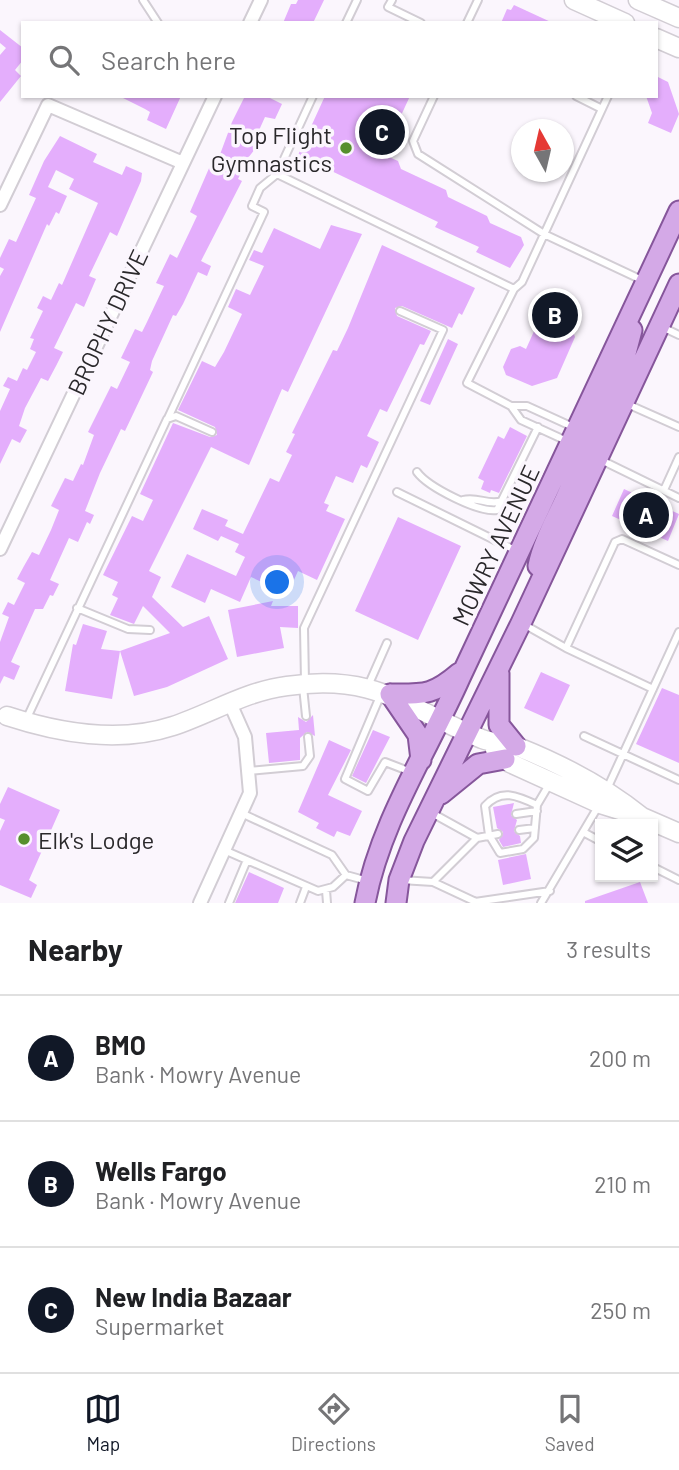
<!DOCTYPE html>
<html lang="en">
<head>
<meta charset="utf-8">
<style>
	body { margin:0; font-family:Barlow,sans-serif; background:#f6f6f6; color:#202124 }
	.controls { position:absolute; right:21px; bottom:21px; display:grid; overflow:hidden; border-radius:0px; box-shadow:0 2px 5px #0004 }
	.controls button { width:63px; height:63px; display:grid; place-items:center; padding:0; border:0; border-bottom:2px solid #e0e0e0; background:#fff; color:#202124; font:35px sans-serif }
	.compass { position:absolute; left:511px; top:119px; width:63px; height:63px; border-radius:50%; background:#fff; box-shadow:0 2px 5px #0004; rotate:352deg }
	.you { position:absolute; left:278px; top:583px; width:24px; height:24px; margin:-18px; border:5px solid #fff; border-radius:50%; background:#1a73e8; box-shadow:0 0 0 10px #1a73e833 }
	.badge { display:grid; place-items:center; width:46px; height:46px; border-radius:50%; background:#111827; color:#fff; font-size:23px; font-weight:700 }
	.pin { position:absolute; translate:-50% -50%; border:4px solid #fff; box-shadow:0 2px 7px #0006 }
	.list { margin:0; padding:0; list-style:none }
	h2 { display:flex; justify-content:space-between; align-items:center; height:91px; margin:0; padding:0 28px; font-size:30px }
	h2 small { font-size:23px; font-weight:400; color:#757577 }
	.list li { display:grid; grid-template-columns:46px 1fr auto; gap:21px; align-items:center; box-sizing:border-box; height:126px; padding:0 28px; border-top:2px solid #e0e0e0 }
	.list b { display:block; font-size:26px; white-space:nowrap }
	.list p { margin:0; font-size:23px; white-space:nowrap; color:#757577 }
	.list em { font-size:23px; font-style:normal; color:#757577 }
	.icon { flex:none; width:38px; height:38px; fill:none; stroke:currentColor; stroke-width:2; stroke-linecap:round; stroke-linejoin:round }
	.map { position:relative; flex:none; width:679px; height:903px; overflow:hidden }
	.search { position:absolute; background:#fff; box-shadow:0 2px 5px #0004; left:21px; right:21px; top:21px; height:77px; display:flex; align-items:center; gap:18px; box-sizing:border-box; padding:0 24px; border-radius:0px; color:#757577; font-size:26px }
	.sheet { height:469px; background:#fff }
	nav { display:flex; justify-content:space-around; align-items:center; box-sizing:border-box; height:98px; border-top:2px solid #e0e0e0; background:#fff; font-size:19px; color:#757577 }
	nav a { display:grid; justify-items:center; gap:4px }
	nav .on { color:#111827 }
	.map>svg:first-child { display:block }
</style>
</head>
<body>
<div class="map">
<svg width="679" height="903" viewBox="0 0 679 903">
	<rect width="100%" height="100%" fill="#fbf6fd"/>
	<!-- building -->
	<path fill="#e4aefc" d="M298,0H324L313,23H283L291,4H296Z
		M514,5L553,23H501L507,9L511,10Z
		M0,30L23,48V60L15,70L21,76L0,102V55L6,48L0,43Z
		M656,76L668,82L679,114L671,133L648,123L652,113L646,96H656Z
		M119,96H181L166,129L147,120L150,112L145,109Z
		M245,96H266L282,104L275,119L265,117L256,137L264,140L259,151L255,149L248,158L238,179L242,181L201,261L211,266L207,276L198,272L183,304L176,316L173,315L152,361L150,370L153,372L125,431L121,429L100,473L85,511L94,515L90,524L87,522L78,542L69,538L50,580L59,584L53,596L50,595L43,609H35L11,662L20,666L14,680L4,676L0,684V642L9,617L2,614L8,602L14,605L25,583L17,579L24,566L32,552L39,555L51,530L59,510L51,506L65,478L73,481L81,464L83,465L94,435L88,432L111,386L117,389L130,362L121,358L135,329L142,332L147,322L164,286L156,283L170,254L177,258L189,233L197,216L190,212L210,166L215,168L232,122Z
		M325,96H410L386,148L392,151L389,157L398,161L401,169L446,190L448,197L487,216L490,223L521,237L524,245L510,268L476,252L479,247L435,227L438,222L298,155Z
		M60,136L97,154L93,162L122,175L126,166L142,173L141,181L117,236L110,232L89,276L96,279L84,307L76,303L54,348L63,352L56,366L48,381L41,378L25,408L19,426L27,430L20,443L12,439L0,464V411L10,389L3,386L8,377L17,381L23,368L27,370L36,352L30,349L34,339L30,338L43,311L37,308L43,296L51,300L59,283L62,285L98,203L69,189L74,179L56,170L48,187L67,196L59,214L56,212L49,226L47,224L0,332V276L4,269L0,267V258L9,239L16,242L36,198L29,195L44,161Z
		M331,225L362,234L288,392L282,389L249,465L211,447L149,571L161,577L152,597L183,627L209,616L228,659L167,687L134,696L120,651L170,633L143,606L134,624L110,615L118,598L112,595L118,582L103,575L132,516L143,521L153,500L140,494L173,423L210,437L217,435L215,427L178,410L202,361L215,367L224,352L242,314L228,307L236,289L250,295L264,266L249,260L254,250L262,253L274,228L320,249Z
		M382,245L475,288L462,315L459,313L452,328L402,306L395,308L397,316L431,331L424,345L420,344L387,412L380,409L367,436L379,442L367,468L361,465L353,483L336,476L324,503L329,505L326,511L345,519L317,580L298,571L294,580L285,576L279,590L251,577L240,602L211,589L205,603L171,587L187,554L236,576L245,557L235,552L239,544L221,536L218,541L193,529L202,509L228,520L225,526L243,534L270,478L279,482L292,455L286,452L295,434L292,433L333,350L337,351L348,328Z
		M553,294L571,302L573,310L569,320L575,337L557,378L532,386L506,375L503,367L511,349L520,346L526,349L535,329L533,321L545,296Z
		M448,339L458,344L430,405L420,401Z
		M510,427L527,436L499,493L491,490L490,493L481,489L484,481L478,478L498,436L504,439Z
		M624,489L679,514L668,541L612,516Z
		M398,517L461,546L418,640L355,611Z
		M273,601L271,606H298V628L280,627L284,648L237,657L228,610Z
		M83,624L107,631L101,649L120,651L112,699L65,691L73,644L76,645Z
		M541,672L570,685L553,721L524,708Z
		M662,688L679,695V763L636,744Z
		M313,715L315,736L307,732L300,738V733V760L269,763L266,733L299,730L298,717L306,722Z
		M373,730L390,737L366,783L352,776Z
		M329,740L351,750L328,795L362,811L350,836L337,831L334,837L316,828L319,823L298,812Z
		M8,787L60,810L29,880L37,885L31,898L0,885V831L5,820L0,818V804Z
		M514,803L511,815L517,820L514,831L520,836L521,843L503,847L499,840L503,832L497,828L493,807Z
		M526,854L531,879L503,885L498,860Z
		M249,872L284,888L278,903H235Z
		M640,882L648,903H585V901Z"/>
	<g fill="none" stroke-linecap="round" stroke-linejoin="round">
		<defs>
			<path id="lane" d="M143,0L158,23
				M392,0L388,7L421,23
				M346,23L357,0
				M467,23L478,0
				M313,96L277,174L514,289
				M434,96L413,141L418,154L544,234L644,281
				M576,96L602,109
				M662,327L679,335
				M625,403L679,427
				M511,406H527L573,427
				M168,418L264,212L252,206L260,188L277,174
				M569,442L521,420L511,406L467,383L514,289L522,282L608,96
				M599,459L679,498
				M417,472C428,487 479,513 497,510L538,427
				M664,490L679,457
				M397,492L517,551
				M463,500C478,496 488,506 502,501
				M77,608L128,629L150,630
				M525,625L566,648
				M305,682L304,628L443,330L400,311
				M368,686L387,643
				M303,687L306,716
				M653,689L566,648L615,542L622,539L679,565
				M381,694L345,779L368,791L385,762L411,772
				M26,720L167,419L176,416L212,432
				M584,736L679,780
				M248,771L303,766L310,756L308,737
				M607,789L679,632
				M537,805L534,838L523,849L500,853L489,835L485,806C501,788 518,796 537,805L550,783
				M430,812L477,838
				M241,813L332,855L346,875L368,881
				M516,814L537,811
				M519,830L535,828
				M583,832L600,841
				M224,850L318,891L333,887L346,875
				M653,867L679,880
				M401,880L433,882L478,903
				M433,882L477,838L498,834
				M326,890L327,903
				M475,902L550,891
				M229,903L247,860
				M300,903L306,887
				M541,903L599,805"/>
			<path id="street" d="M250,23L261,0
				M0,205L48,105L183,163
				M0,549L215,96
				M200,903L250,793L245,737L229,701"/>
			<path id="secondary" d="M574,0L625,23
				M638,0L679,18
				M656,38L679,48
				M7,716C59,733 118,744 173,726C212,713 246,691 287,686C378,673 405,708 482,739C493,743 506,743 518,747C563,765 605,787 642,817
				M495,750L510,763L600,804L642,817L679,833"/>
			<path id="primary" d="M597,458L590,449V434L625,357L632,330
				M538,566C546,524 587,476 581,434
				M499,673V725L516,746
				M390,694C424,694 432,696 459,673
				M390,694L418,735L421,760
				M441,794L478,764L505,759
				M365,903C380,823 427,752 460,678C533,522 605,366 679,211
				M396,903L399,880L414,841L521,623L679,284"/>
		</defs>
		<!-- lane casing -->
		<use href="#lane" stroke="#d2cdd4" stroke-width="10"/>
		<!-- street casing -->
		<use href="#street" stroke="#d2cdd4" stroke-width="16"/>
		<!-- secondary casing -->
		<use href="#secondary" stroke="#d2cdd4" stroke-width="21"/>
		<!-- primary casing -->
		<use href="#primary" stroke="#86569b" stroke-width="23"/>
		<!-- lane -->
		<use href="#lane" stroke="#fff" stroke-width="6"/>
		<!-- street -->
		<use href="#street" stroke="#fff" stroke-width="12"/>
		<!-- secondary -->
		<use href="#secondary" stroke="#fff" stroke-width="18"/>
		<!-- primary -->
		<use href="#primary" stroke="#d4a9e7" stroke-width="19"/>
	</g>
	<!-- markers -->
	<g fill="#558f2d" stroke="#fbf6fd" stroke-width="2.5">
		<circle cx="346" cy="148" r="7"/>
		<circle cx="24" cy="839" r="7"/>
	</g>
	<g text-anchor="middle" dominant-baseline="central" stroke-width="7" stroke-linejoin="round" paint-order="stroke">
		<!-- poi labels -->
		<g font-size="24" fill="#2a282b" stroke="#fbf6fd" text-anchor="end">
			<text x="332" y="134">Top Flight<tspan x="332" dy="28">Gymnastics</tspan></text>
			<text x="38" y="839" text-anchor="start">Elk's Lodge</text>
		</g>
		<!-- street labels -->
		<g font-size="24" fill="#2a282b" stroke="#fbf6fd">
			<text transform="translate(107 322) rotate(-65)">BROPHY DRIVE</text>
			<text transform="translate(495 545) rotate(-65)">MOWRY AVENUE</text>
		</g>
	</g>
</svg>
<div class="controls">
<button><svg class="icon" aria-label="layers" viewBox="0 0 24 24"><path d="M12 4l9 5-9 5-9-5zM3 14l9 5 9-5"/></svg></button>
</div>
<svg class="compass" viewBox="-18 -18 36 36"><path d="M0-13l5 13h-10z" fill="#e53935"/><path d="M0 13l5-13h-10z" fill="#757577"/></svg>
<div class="you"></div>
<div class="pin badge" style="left:646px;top:515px">A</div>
<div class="pin badge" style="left:555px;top:315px">B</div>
<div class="pin badge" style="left:382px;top:132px">C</div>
<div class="search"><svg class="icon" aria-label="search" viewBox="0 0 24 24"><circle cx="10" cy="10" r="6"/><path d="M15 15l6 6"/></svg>Search here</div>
</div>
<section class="sheet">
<h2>Nearby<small>3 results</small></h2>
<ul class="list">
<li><span class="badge">A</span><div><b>BMO</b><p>Bank · Mowry Avenue</p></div><em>200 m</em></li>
<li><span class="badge">B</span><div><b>Wells Fargo</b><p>Bank · Mowry Avenue</p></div><em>210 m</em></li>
<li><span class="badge">C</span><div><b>New India Bazaar</b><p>Supermarket</p></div><em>250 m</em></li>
</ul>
</section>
<nav>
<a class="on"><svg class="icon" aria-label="map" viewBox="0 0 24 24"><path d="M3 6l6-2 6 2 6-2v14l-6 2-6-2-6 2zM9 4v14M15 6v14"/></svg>Map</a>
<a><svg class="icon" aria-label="directions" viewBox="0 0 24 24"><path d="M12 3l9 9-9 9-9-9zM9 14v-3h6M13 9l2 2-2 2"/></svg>Directions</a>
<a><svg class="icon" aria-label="saved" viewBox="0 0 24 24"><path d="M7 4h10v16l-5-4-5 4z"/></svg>Saved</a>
</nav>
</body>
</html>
